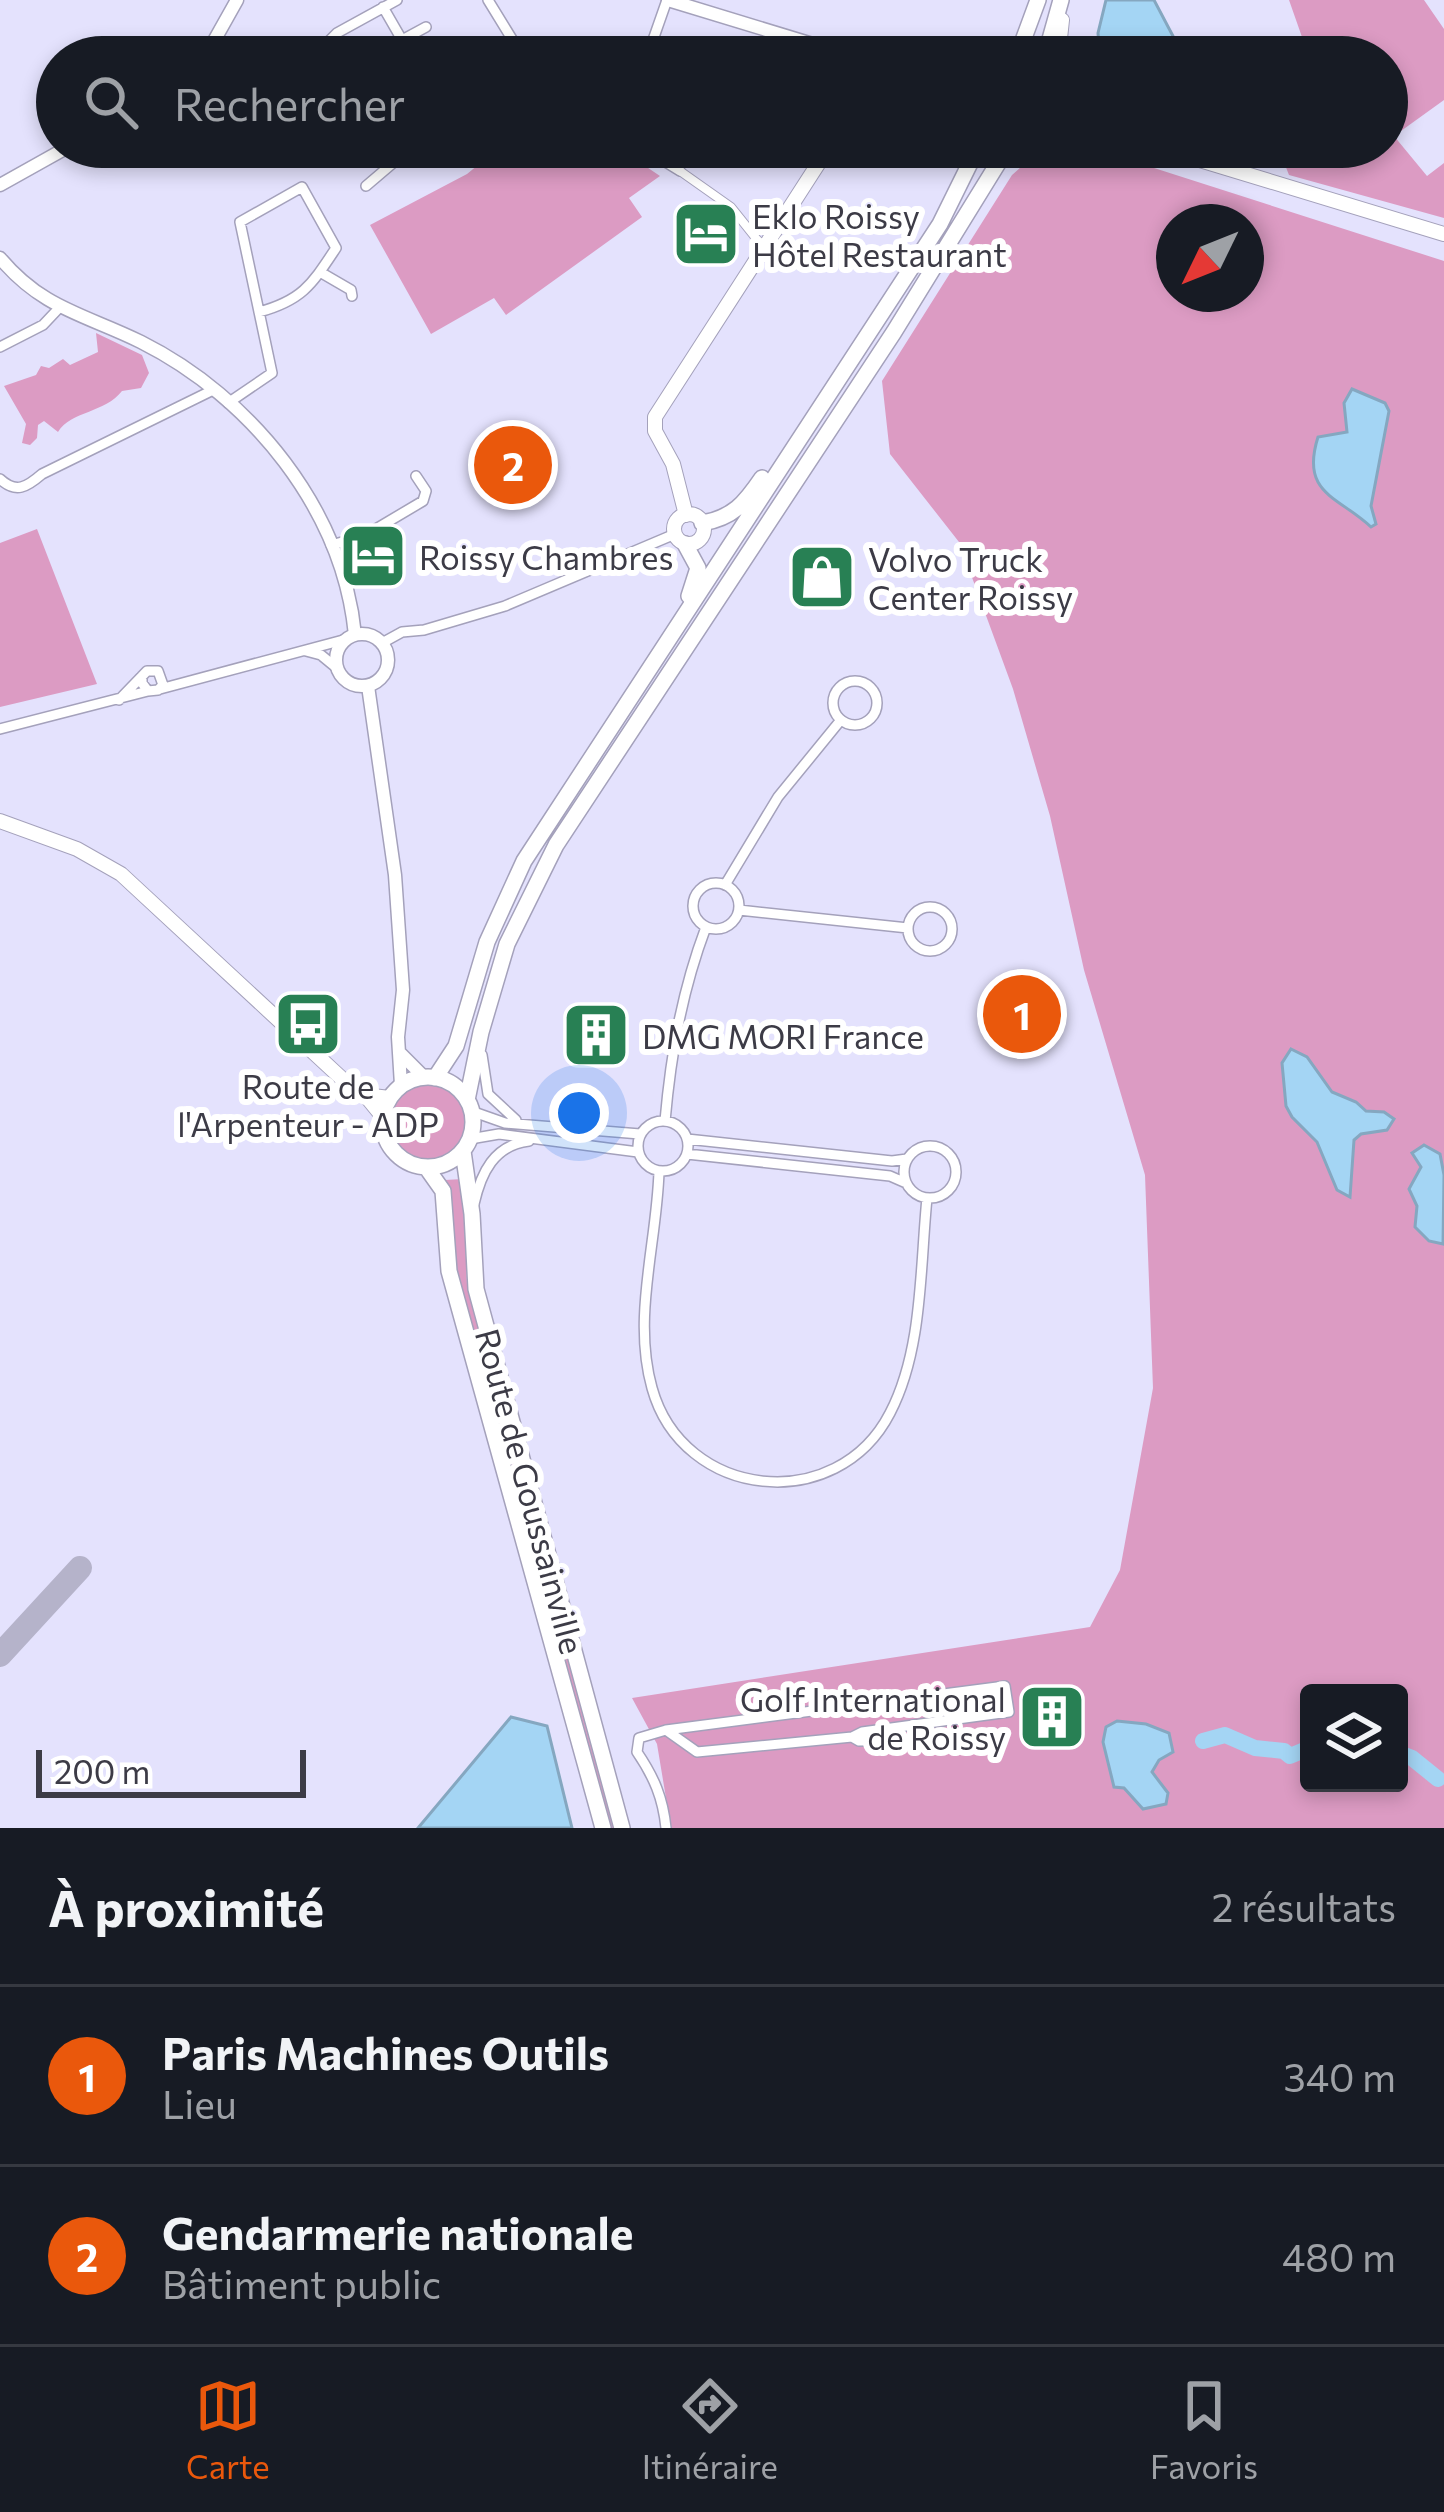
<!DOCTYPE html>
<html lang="fr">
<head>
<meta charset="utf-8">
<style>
	body { margin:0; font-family:Commissioner,sans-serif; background:#20242c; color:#f1f3f6 }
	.controls { position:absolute; right:36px; bottom:36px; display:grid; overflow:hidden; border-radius:12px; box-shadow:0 6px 18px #0003 }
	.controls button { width:108px; height:108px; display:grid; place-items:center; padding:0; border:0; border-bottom:3px solid #363941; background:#171b24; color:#f1f3f6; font:60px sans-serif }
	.compass { position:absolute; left:1156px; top:204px; width:108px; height:108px; border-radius:50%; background:#171b24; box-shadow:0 6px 18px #0003; rotate:227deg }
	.scale { position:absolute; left:36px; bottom:30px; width:270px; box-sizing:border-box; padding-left:12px; border:6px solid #3c3b46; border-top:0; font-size:33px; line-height:42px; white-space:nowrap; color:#3c3b46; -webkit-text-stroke:9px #fff; paint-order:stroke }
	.you { position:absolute; left:579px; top:1113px; width:42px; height:42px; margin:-30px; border:9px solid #fff; border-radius:50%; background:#1a73e8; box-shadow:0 0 0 18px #1a73e833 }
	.badge { display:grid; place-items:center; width:78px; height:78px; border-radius:50%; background:#ea580c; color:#fff; font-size:39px; font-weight:700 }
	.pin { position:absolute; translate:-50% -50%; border:6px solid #fff; box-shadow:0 3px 12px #0006 }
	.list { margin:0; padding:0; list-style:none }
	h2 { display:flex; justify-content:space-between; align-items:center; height:156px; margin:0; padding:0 48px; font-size:51px }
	h2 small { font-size:39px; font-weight:400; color:#9ea1a6 }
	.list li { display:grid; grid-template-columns:78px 1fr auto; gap:36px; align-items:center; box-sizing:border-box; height:180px; padding:0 48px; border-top:3px solid #363941 }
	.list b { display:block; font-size:45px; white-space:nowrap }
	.list p { margin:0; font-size:39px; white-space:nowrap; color:#9ea1a6 }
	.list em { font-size:39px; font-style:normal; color:#9ea1a6 }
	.icon { flex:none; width:66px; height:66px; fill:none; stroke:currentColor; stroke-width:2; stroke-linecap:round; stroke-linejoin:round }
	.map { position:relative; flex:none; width:1444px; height:1828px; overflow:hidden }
	.search { position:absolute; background:#171b24; box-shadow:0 6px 18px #0003; left:36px; right:36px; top:36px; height:132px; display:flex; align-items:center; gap:30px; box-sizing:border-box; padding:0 42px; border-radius:66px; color:#9ea1a6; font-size:45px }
	.sheet { height:516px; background:#171b24 }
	nav { display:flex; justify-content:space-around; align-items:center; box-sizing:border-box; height:168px; border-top:3px solid #363941; background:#171b24; font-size:33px; color:#9ea1a6 }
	nav a { display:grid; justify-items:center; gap:6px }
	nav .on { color:#ea580c }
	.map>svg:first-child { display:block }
</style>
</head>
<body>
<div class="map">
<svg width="1444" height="1828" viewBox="0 0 1444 1828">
	<rect width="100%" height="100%" fill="#e4e2fd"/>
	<!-- green -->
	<path fill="#dc9bc3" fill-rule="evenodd" d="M1289,0H1424L1444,29V100L1394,136L1427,176L1444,163V218L1289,175L1278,147H1387V57H1309Z
		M500,147H617L660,176L629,198L642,217L506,315L494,298L431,334L370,225L467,174Z
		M1039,151H1101L1444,261V1828H671L657,1744L632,1698L1090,1627L1120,1570L1153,1388L1145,1175L1084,970L1050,816L1013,689L959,542L890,454L882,381L1012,175ZM1174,222H1246V294H1174ZM1309,1693H1399V1783H1309Z
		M96,333L142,355L149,373L141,388L122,391C105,413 71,411 58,432L44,421L38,425L37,438L30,445L22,443L26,424L4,386L36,375L41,366L49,368L63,359L70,365L98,352Z
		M37,529L97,684L0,707V543Z
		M389 1121a39 39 0 1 1 78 0a39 39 0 1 1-78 0Z
		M463,1179L467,1285L618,1828H608L455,1280L445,1180Z"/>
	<!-- water -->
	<path fill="#a4d5f4" stroke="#85a7c0" stroke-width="3" d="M1106,0H1154L1184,57H1100L1098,33Z
		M1352,389L1385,403L1389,411L1371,506L1376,524L1371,527C1338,496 1300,494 1318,437L1347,432L1344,403Z
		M1291,1049L1307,1057L1332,1092L1356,1102L1366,1111L1384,1112L1394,1119L1387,1130L1361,1134L1354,1140L1350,1197L1337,1190L1317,1142L1292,1117L1286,1106L1282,1063Z
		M1424,1145L1440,1154L1444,1175L1443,1244L1429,1241L1415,1227L1417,1206L1409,1189L1421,1167L1412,1153Z
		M511,1717L547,1726L572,1828H418Z
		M1117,1721L1146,1724L1169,1733L1173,1752L1159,1760L1152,1772L1168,1793L1166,1804L1143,1809L1124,1788L1114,1787L1103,1742L1106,1727Z"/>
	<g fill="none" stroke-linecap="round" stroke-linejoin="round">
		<!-- river -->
		<path stroke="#a4d5f4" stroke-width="16" d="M1203,1741L1225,1735L1255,1748L1284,1751L1290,1756L1309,1748
			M1399,1753L1412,1758L1438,1779"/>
		<!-- taxiway -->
		<path stroke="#b5b3ca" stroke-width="24" d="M0,1655L80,1568"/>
		<defs>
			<path id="pedestrian" d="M680,171L731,207L763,247"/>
			<path id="minor" d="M488,0L523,57
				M383,7L402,40L426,27
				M331,57L330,40L337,33L397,0
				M495,57L514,46
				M647,57L667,0
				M250,147L255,156L262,158L274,147
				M641,147L680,171
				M366,186L393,163L399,147
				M320,272L351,290L352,296
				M0,347L43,325L60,307
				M228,403L272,373L240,222L302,187L336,248C312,284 303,300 259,312
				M0,479C16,494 27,487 42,474L211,391
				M331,545L364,536L423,501L426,491L416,476
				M382,643L402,632L424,630L505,606L675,534
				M306,651L321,655L338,669
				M833 703a22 22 0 1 1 44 0a22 22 0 1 1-44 0Z
				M160,689L347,639
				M119,700L147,671H158L163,685L158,690L148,691L142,683V676
				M0,729L148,691
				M693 906a23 23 0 1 1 46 0a23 23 0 1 1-46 0Z
				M725,885L778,797L840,721
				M908 929a22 22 0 1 1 44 0a22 22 0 1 1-44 0Z
				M739,910L908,928
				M482,1055L488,1094L516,1120
				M471,1111L505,1123L640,1134
				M638 1146a25 25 0 1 1 50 0a25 25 0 1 1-50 0Z
				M665,1121C671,1053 682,991 706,927
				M470,1139L499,1134L638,1152
				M687,1139L892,1161L907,1159
				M904 1172a26 26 0 1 1 52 0a26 26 0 1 1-52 0Z
				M687,1154L890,1176L906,1183
				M659,1171C657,1243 632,1317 652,1388C683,1500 837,1516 890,1413C923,1350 920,1267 927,1198
				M474,1204C481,1173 494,1145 529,1141
				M666,1730L697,1752L852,1737L862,1732L1009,1712L1005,1686L666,1730L639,1738L637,1752C654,1777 663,1798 666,1828
				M852,1737L859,1741L957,1739"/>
			<path id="tertiary" d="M668,0L855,57
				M205,57L237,0
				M0,185L68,147
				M0,258C43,309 84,314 141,342C251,397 343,510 355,635
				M336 660a26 26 0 1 1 52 0a26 26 0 1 1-52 0Z
				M368,686L395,875L403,990L398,1037L401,1085
				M401,1054L423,1076"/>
			<path id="secondary" d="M1058,57L1062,20
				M1157,147L1444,234
				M674 529a15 15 0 1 1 30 0a15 15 0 1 1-30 0Z
				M686,515L673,464L655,431V417L829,147
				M0,821L77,849L121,874L352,1088L365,1095L383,1117
				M365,1095L389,1098"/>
			<path id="primary" d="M1017,57L1038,0
				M1045,57L1061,0
				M702,523C733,518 745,503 762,478
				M685,544L698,568L689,596
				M383 1122a45 45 0 1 1 90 0a45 45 0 1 1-90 0Z
				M435,1078L456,1046L487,942L524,861L940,224L978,147
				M467,1100L481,1032L507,944L556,845L894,332L1008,147
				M463,1151L472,1214L476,1289L622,1828
				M426,1167L443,1191L449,1271L603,1828"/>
		</defs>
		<!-- pedestrian casing -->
		<use href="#pedestrian" stroke="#a4a1bb" stroke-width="10"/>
		<!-- minor casing -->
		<use href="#minor" stroke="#a4a1bb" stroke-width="12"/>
		<!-- tertiary casing -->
		<use href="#tertiary" stroke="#a4a1bb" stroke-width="15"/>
		<!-- secondary casing -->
		<use href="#secondary" stroke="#a4a1bb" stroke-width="16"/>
		<!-- primary casing -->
		<use href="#primary" stroke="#a4a1bb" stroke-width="18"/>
		<!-- pedestrian -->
		<use href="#pedestrian" stroke="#fff" stroke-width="8"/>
		<!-- minor -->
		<use href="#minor" stroke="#fff" stroke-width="9"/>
		<!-- tertiary -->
		<use href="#tertiary" stroke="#fff" stroke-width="12"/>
		<!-- secondary -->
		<use href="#secondary" stroke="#fff" stroke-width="14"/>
		<!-- primary -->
		<use href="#primary" stroke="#fff" stroke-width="15"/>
	</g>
	<!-- icons -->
	<defs>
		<symbol id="hotel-square" viewBox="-11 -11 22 22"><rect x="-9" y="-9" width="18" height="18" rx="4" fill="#288054" stroke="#fff"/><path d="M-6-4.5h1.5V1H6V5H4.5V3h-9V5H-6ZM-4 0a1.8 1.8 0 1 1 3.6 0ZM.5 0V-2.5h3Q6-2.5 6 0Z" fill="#fff"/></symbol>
		<symbol id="shop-square" viewBox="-11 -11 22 22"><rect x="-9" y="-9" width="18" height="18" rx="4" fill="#288054" stroke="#fff"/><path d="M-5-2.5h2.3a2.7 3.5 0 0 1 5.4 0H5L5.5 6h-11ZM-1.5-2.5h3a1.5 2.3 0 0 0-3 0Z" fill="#fff"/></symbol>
		<symbol id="bus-square" viewBox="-11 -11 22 22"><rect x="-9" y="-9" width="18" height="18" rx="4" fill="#288054" stroke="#fff"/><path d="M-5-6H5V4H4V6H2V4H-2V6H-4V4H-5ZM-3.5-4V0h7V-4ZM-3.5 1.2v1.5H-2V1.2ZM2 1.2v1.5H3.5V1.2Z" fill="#fff"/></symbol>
		<symbol id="building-square" viewBox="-11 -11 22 22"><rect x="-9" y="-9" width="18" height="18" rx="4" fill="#288054" stroke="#fff"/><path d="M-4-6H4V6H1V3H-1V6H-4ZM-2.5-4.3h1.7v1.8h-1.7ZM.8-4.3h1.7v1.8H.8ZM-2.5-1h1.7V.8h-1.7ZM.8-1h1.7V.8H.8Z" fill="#fff"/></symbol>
	</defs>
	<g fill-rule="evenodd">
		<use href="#hotel-square" x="668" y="196" width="76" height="76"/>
		<use href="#hotel-square" x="335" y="518" width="76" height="76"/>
		<use href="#shop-square" x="784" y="539" width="76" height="76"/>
		<use href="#bus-square" x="270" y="986" width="76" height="76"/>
		<use href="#building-square" x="558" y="997" width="76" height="76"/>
		<use href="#building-square" x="1014" y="1679" width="76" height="76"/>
	</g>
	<g text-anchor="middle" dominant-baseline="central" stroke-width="12" stroke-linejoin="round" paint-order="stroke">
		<!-- poi labels -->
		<g font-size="33" fill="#3c3b46" stroke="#fff" text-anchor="start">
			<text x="752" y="215">Eklo Roissy<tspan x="752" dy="38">Hôtel Restaurant</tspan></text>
			<text x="419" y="556">Roissy Chambres</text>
			<text x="868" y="558">Volvo Truck<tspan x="868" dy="38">Center Roissy</tspan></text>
			<text x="642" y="1035">DMG MORI France</text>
			<text x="308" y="1085" text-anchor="middle">Route de<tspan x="308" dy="38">l'Arpenteur - ADP</tspan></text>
			<text x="1006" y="1698" text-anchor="end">Golf International<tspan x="1006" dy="38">de Roissy</tspan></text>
		</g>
		<!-- street labels -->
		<g font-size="33" fill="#3c3b46" stroke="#fff">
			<text transform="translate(531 1491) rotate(75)">Route de Goussainville</text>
		</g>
	</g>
</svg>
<div class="controls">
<button><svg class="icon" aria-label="layers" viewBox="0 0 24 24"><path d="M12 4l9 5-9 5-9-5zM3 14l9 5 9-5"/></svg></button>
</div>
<svg class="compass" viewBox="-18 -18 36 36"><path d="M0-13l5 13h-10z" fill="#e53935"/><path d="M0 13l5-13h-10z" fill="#9ea1a6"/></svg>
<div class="scale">200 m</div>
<div class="you"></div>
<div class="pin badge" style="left:1022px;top:1014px">1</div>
<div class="pin badge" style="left:513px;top:465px">2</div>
<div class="search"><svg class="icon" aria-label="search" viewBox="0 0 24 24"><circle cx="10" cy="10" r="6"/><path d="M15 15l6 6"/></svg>Rechercher</div>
</div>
<section class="sheet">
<h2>À proximité<small>2 résultats</small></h2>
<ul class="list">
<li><span class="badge">1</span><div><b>Paris Machines Outils</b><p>Lieu</p></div><em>340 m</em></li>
<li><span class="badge">2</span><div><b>Gendarmerie nationale</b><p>Bâtiment public</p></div><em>480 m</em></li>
</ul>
</section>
<nav>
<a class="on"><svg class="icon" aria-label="map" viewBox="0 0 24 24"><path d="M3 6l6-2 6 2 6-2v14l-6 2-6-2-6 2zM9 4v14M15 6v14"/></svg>Carte</a>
<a><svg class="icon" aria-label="directions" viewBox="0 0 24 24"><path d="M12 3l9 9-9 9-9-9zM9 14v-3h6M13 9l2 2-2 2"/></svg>Itinéraire</a>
<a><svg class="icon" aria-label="saved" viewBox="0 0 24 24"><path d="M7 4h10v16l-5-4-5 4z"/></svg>Favoris</a>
</nav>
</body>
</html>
